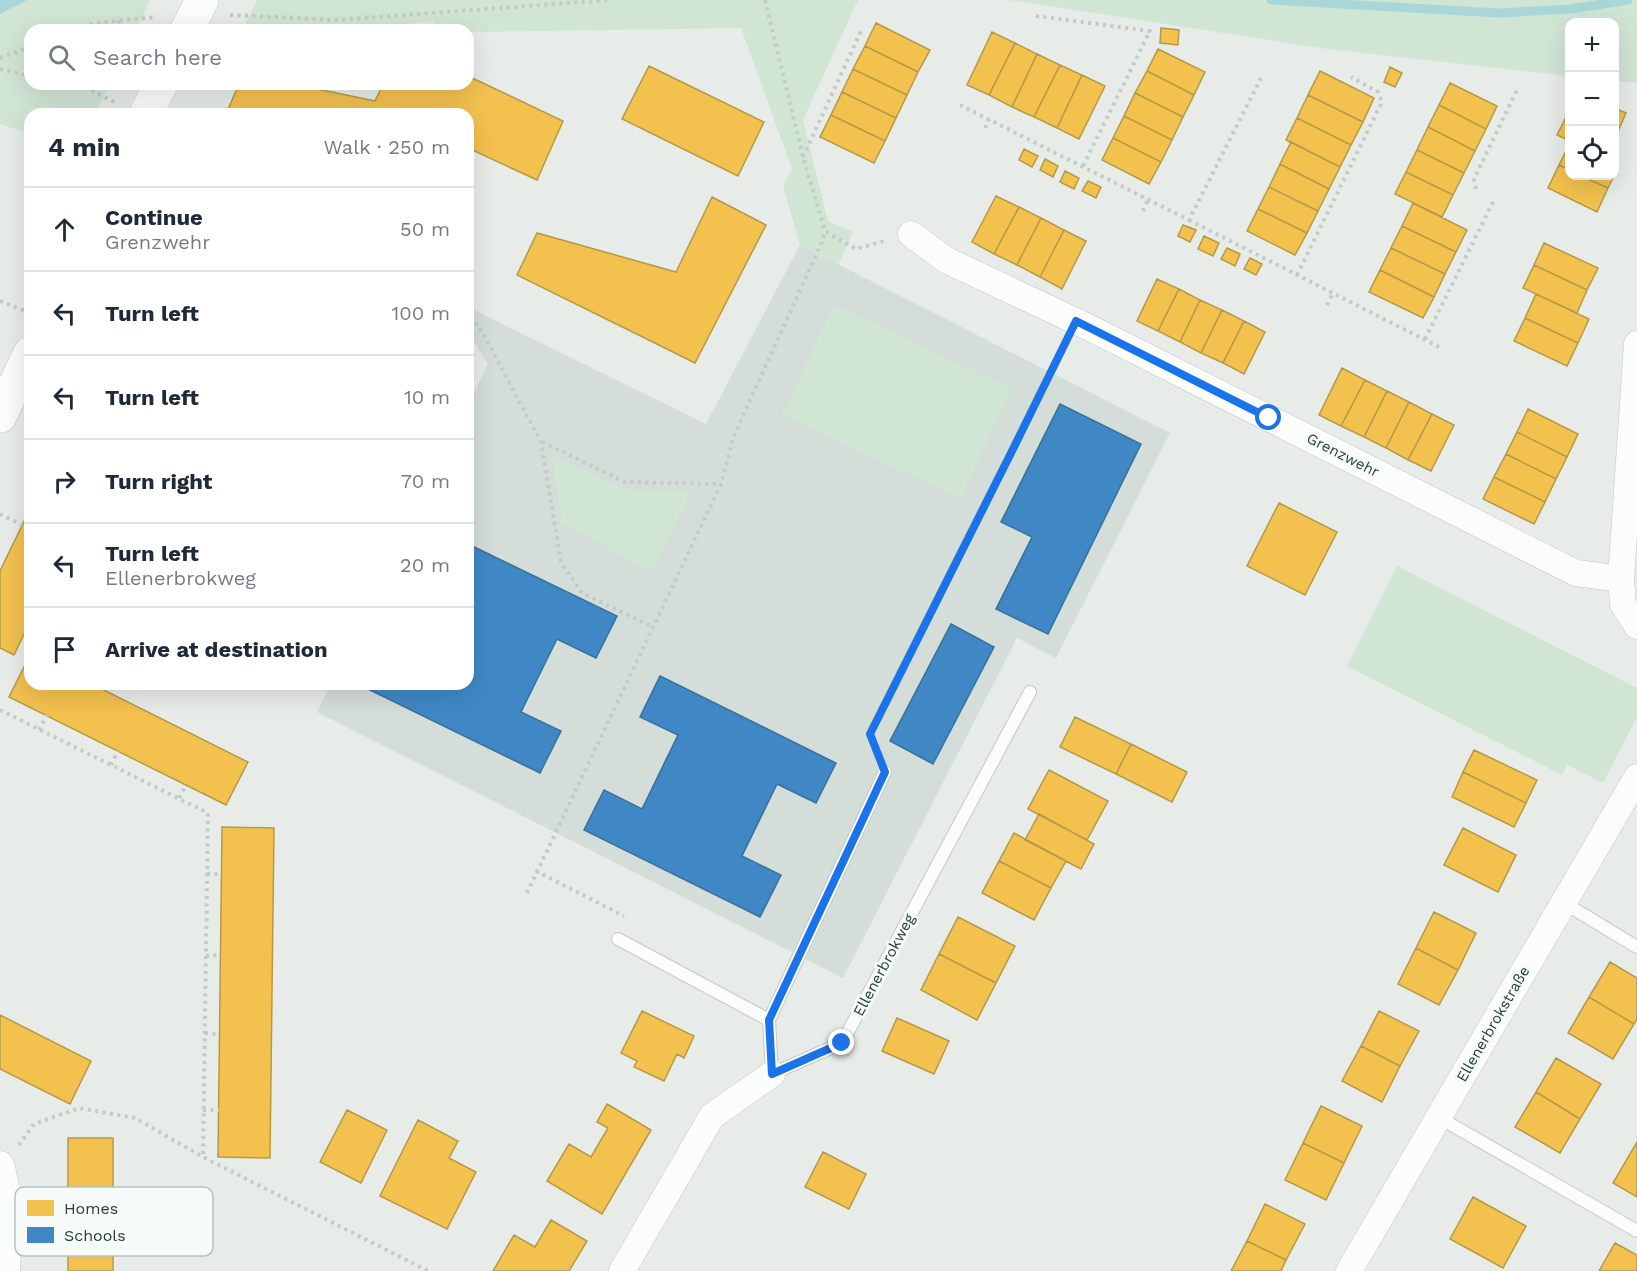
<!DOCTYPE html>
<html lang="en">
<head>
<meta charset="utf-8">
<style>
	body { margin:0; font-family:"Work Sans",sans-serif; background:#f6f6f7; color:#1f2937 }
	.controls { position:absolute; right:18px; top:18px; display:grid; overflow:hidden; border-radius:12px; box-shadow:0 6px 24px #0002 }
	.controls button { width:54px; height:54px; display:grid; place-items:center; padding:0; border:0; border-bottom:2px solid #e0e1e3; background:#fff; color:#1f2937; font:30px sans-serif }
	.stop { position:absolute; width:18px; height:18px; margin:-14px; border:4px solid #1a73e8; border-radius:50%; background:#fff }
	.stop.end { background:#1a73e8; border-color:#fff; box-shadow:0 2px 6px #0008 }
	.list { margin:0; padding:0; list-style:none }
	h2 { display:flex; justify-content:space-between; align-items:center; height:78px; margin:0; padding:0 24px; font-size:26px }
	h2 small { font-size:20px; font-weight:400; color:#747a83 }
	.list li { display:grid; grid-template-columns:39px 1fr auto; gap:18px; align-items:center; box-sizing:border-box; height:84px; padding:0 24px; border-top:2px solid #e0e1e3 }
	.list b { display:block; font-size:22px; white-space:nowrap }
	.list p { margin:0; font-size:20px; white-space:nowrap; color:#747a83 }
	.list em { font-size:20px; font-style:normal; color:#747a83 }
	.icon { flex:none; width:33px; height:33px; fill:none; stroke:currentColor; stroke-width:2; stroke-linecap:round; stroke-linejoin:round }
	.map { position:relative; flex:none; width:1637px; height:1271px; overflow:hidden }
	.search { position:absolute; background:#fff; box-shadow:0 6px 24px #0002; left:24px; top:24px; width:450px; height:66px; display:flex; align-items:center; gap:15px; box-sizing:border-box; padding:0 21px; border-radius:18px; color:#747a83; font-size:22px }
	.panel { position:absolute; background:#fff; box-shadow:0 6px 24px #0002; left:24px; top:108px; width:450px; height:582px; border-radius:18px }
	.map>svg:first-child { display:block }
</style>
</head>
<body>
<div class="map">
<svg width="1637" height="1271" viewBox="0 0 1637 1271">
	<rect width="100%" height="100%" fill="#e7ece9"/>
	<!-- built -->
	<path fill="#d5ddd9" d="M800,245L1170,433L1056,658L1017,638L843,978L317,712L331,684H468V405L488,364L471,337L468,336V307L706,424Z"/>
	<!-- green -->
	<path fill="#d1e5d5" d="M0,0H150L136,30H30V84H110L95,114H30V134L0,124Z
		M257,0H858L803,120L828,221L853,232L838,265L800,245L783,186L792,169L741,28L468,32V30H434L433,21L391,26L390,30H242Z
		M1009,0H1637V83L1615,81L1614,22H1570L1569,76L1320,48Z
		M834,305L1012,389L960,498L782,415Z
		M552,456L626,490L691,491L652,572L562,523Z
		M1397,566L1637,688V717L1603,783L1567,765L1562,775L1347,666Z"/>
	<!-- water -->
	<path fill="#a9d7d9" d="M0,0H27L0,14Z"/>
	<!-- homes -->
	<path fill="#f2c14e" stroke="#b49a47" stroke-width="1.5" d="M876,23L930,50L918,72L865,46Z
		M1161,28L1179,30L1178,45L1160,43Z
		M992,32L1015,43L989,95L967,85Z
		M1015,43L1037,54L1012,107L989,95Z
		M865,46L918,72L907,95L853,69Z
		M1158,49L1205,72L1194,95L1147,71Z
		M1037,54L1060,65L1034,117L1012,107Z
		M1060,65L1082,75L1057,128L1034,117Z
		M649,66L764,122L738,176L622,119Z
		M1390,67L1402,73L1395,87L1384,82Z
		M853,69L907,95L896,118L842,92Z
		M1147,71L1194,95L1183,117L1135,93Z
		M1320,71L1374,98L1363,122L1308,95Z
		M1082,75L1105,86L1079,139L1057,128Z
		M468,76L563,121L537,180L468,148V114H226L239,84H293L375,101L383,84H468Z
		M1450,83L1497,106L1486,129L1439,105Z
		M842,92L896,118L885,141L831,115Z
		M1135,93L1183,117L1172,140L1124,116Z
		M1308,95L1363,122L1351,145L1297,118Z
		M1439,105L1486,129L1475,151L1428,127Z
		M1614,108L1626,113L1616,136L1614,135Z
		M1568,113L1570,114V141L1557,135Z
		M831,115L885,141L874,163L820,137Z
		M1124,116L1172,140L1161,162L1113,138Z
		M1297,118L1351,145L1340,167L1286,140Z
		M1428,127L1475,151L1464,173L1417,150Z
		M1113,138L1161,162L1149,184L1102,160Z
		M1291,142L1340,167L1329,189L1280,164Z
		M1570,143V170L1559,165Z
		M1024,149L1038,156L1032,167L1019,160Z
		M1417,150L1464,173L1453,195L1406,172Z
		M1045,159L1058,166L1053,177L1040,170Z
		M1280,164L1329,189L1318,211L1269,187Z
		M1559,165L1570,170V176H1581L1608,188L1597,212L1548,188Z
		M1065,171L1079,178L1074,189L1060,182Z
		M1406,172L1453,195L1442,217L1395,194Z
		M1581,176H1614L1608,188Z
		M1088,181L1101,187L1096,198L1082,191Z
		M1269,187L1318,211L1307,233L1258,209Z
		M996,196L1019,207L994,254L972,242Z
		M712,197L766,225L695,363L517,275L537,233L676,272Z
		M1413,203L1467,230L1456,252L1402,226Z
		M1019,207L1041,218L1017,265L994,254Z
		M1258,209L1307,233L1295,255L1247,231Z
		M1041,218L1064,230L1040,277L1017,265Z
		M1183,225L1196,230L1190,242L1178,236Z
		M1402,226L1456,252L1445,274L1391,248Z
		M1064,230L1086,241L1062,289L1040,277Z
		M1204,236L1219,243L1213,256L1198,249Z
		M1544,243L1598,268L1587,290L1534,265Z
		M1227,248L1240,254L1235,266L1221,259Z
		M1391,248L1445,274L1434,297L1380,270Z
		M1250,258L1262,264L1256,275L1244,269Z
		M1534,265L1587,290L1577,313L1523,288Z
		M1380,270L1434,297L1423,318L1369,292Z
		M1157,279L1179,289L1158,331L1137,321Z
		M1179,289L1200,300L1180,342L1158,331Z
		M1536,294L1589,319L1578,343L1525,318Z
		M1200,300L1222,310L1201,353L1180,342Z
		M1222,310L1244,321L1223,363L1201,353Z
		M1525,318L1578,343L1567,366L1514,341Z
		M1244,321L1265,332L1244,374L1223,363Z
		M1342,368L1365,380L1341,426L1319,415Z
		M1365,380L1387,391L1364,437L1341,426Z
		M1387,391L1409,402L1386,448L1364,437Z
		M1409,402L1432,414L1408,460L1386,448Z
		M1528,409L1578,434L1567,457L1517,432Z
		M1432,414L1454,425L1431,471L1408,460Z
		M1517,432L1567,457L1556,479L1506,454Z
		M1506,454L1556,479L1545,502L1494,477Z
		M1494,477L1545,502L1534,524L1483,499Z
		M1279,503L1337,532L1305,595L1247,566Z
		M30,509V622L14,655L0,648V571Z
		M30,655V684H92L248,762L226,805L9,697Z
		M1075,717L1131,744L1116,774L1060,747Z
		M1131,744L1187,772L1172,802L1116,774Z
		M1474,750L1537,780L1526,803L1463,772Z
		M1049,770L1108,801L1087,840L1028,809Z
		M1463,772L1526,803L1514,827L1452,797Z
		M1039,814L1094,844L1081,869L1025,840Z
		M222,827L274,828L270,1158L218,1157Z
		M1463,828L1516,855L1498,892L1444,865Z
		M1014,833L1066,861L1051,888L999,861Z
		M999,861L1051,888L1034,920L982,893Z
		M1434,912L1476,933L1458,970L1416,948Z
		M958,917L1015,946L996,983L939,954Z
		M1416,948L1458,970L1439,1005L1398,984Z
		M939,954L996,983L977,1020L921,990Z
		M1610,962L1637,978V1019L1634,1024L1589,997Z
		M1589,997L1634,1024L1613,1059L1568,1033Z
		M642,1011L694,1036L684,1058L677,1054L664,1081L634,1067L637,1061L621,1053Z
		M1379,1011L1419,1031L1400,1066L1361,1046Z
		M0,1015L91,1061L70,1104L0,1069Z
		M897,1018L949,1041L934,1074L882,1051Z
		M1361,1046L1400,1066L1382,1102L1342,1081Z
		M1556,1058L1601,1084L1580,1119L1536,1092Z
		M1536,1092L1580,1119L1560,1153L1515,1127Z
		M607,1104L651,1130L602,1214L547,1181L569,1144L591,1157L608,1128L597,1122Z
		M1321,1106L1362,1126L1344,1163L1303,1143Z
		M347,1110L387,1130L361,1183L320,1162Z
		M418,1120L458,1141L449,1158L476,1172L447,1229L380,1196Z
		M68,1138H113V1271H68Z
		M1637,1142V1197L1613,1183Z
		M1303,1143L1344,1163L1326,1200L1285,1180Z
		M823,1152L866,1174L849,1209L805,1187Z
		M1473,1197L1526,1226L1503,1268L1450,1239Z
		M1265,1204L1305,1224L1286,1260L1247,1241Z
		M551,1220L587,1241L569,1271H493L514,1235L535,1247Z
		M1247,1241L1286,1260L1281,1271H1231Z
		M1615,1243L1637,1255V1271H1599Z"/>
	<!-- schools -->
	<path fill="#3f88c5" stroke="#37729a" stroke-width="1.5" d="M1060,404L1141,444L1048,634L996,609L1032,537L1001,522Z
		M468,544L617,616L596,658L557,639L521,712L561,731L540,773L364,687L365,684H468Z
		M951,624L994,647L933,764L890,741Z
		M660,676L836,763L816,803L777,784L742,856L781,875L760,917L584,830L604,790L642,809L678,735L640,717Z"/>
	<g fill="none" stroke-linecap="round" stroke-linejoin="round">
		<!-- stream -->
		<path stroke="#a9d7d9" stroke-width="9" d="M1271,0L1498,13L1571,9L1628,0"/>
		<defs>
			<path id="lane" d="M1564,903L1637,947
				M618,939L769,1020L772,1074L842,1043L1030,692
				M769,1020L885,772
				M1438,1117L1637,1231"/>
			<path id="street" d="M911,234L946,260L1086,326L1576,573L1621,579
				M1637,344L1621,579L1623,604L1637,626
				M0,1164L2,1167L10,1207L7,1271
				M622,1271L712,1116L772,1074
				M1349,1271L1637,777"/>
			<path id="secondary" d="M187,30L202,0
				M146,114L161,84
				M0,416L30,353"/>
		</defs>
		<!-- lane casing -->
		<use href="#lane" stroke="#c4c9c6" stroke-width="14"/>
		<!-- street casing -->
		<use href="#street" stroke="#c4c9c6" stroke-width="27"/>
		<!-- secondary casing -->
		<use href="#secondary" stroke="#c3cac6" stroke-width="34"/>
		<!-- path -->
		<path stroke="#c3cbc7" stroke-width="4" stroke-dasharray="3 4.5" stroke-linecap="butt" d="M765,0L803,157L825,231L856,249L884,241
			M230,15L336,20L609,0
			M1036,16L1150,31L1083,166
			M76,30L94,23L157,17
			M115,30L119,21
			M0,58L30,47
			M0,69L30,76
			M70,84L87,88L116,103
			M960,105L1189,220L1263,74
			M985,128L989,119
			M803,157L861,31
			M1476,189L1474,179L1518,88
			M1143,211L1148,199
			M1189,220L1439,347
			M1297,275L1382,102L1378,92L1351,77
			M0,301L30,313
			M1327,305L1333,293
			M468,320L479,326L541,442L561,562L582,593L653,627
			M1425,339L1495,198
			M542,442L625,482L721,484
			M0,514L22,525
			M0,710L208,813L203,1157
			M39,730L47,715
			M878,753L870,734L1063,346
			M111,765L118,751
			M179,798L186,785
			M536,871L624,916
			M207,874H221
			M527,893L721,484L733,438L822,242L825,231
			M206,956L220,955
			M205,1033L219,1034
			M203,1110H219
			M19,1145L34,1124L79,1108L135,1118L203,1157L428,1271"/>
		<!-- lane -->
		<use href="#lane" stroke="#fbfcfc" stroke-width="12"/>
		<!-- street -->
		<use href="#street" stroke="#fbfcfc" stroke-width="26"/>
		<!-- secondary -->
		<use href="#secondary" stroke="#fbfcfc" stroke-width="33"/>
	</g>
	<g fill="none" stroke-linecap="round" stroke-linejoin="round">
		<!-- route -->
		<path stroke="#1a73e8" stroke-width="8" d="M842,1043L772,1074L769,1020L885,772L870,734L1014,447L1076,321L1269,418"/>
	</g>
	<g text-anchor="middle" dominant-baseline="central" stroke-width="6" stroke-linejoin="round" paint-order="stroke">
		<!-- street labels -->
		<g font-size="15" fill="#244036" stroke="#f6faf8">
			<text transform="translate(1343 455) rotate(27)">Grenzwehr</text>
			<text transform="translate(884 965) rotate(-62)">Ellenerbrokweg</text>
			<text transform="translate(1493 1024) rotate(-60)">Ellenerbrokstraße</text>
		</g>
	</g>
	<!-- legend -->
	<rect x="15" y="1187" width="198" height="69" rx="9" fill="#f6faf8" stroke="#b7c2be" stroke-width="1.5"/>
	<rect x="27" y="1200" width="27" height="16" fill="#f2c14e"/>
	<rect x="27" y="1227" width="27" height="16" fill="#3f88c5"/>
	<g font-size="16" fill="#244036">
		<text x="64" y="1214">Homes</text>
		<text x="64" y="1241">Schools</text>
	</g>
</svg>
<div class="controls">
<button>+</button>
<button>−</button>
<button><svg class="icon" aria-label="locate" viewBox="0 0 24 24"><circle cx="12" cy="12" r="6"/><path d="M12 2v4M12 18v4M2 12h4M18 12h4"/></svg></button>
</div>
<div class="stop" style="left:1269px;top:418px"></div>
<div class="stop end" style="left:842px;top:1043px"></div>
<div class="search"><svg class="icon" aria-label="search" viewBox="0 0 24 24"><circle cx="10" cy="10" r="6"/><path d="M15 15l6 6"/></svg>Search here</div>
<section class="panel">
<h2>4 min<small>Walk · 250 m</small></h2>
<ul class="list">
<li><svg class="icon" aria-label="ahead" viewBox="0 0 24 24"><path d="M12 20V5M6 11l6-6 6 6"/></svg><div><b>Continue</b><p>Grenzwehr</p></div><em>50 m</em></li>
<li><svg class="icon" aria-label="left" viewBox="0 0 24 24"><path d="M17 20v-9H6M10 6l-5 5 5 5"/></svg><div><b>Turn left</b></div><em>100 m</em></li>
<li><svg class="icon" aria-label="left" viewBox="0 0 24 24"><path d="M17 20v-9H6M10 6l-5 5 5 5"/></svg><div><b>Turn left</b></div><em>10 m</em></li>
<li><svg class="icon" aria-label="right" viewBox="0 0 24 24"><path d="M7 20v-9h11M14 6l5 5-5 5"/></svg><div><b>Turn right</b></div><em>70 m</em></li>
<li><svg class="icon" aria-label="left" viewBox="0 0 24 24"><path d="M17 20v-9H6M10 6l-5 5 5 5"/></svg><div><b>Turn left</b><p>Ellenerbrokweg</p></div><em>20 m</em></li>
<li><svg class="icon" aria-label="arrive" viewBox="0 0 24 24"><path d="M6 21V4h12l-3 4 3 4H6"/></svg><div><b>Arrive at destination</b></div></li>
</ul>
</section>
</div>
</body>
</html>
